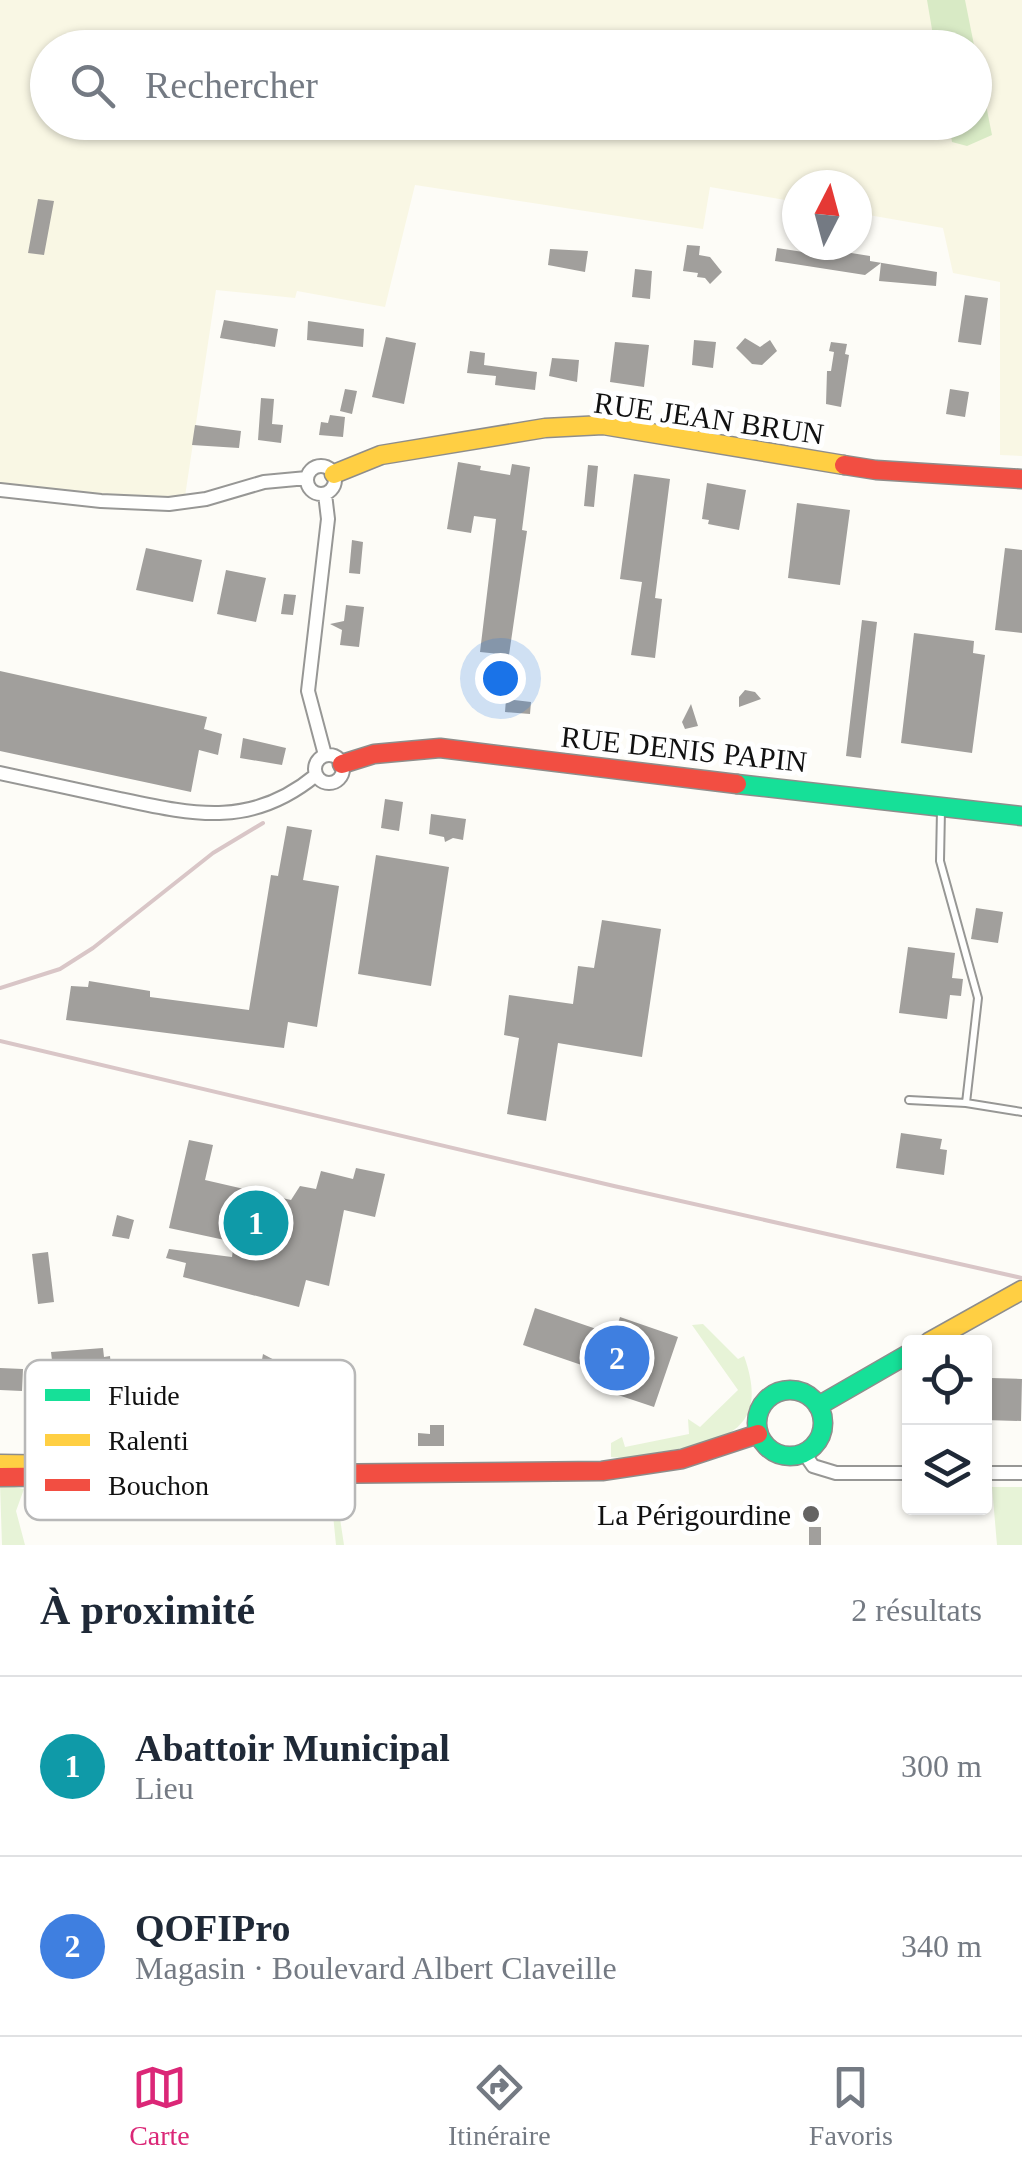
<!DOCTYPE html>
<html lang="fr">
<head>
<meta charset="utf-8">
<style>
	body { margin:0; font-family:Georgia,serif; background:#f2f2f3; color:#1f2937 }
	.controls { position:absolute; right:30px; bottom:30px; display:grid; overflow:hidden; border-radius:10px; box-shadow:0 2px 8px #0004 }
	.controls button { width:90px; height:90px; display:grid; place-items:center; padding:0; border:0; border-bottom:2px solid #e0e1e3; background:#fff; color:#1f2937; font:50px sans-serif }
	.compass { position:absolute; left:782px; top:170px; width:90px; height:90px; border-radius:50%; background:#fff; box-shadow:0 2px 8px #0004; rotate:6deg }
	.you { position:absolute; left:500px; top:678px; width:35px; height:35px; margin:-25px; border:8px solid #fff; border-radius:50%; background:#1a73e8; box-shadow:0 0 0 15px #1a73e833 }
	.badge { display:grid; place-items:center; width:65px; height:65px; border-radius:50%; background:#db2777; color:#fff; font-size:32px; font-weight:700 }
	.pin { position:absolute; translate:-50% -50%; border:5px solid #fff; box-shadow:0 2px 10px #0006 }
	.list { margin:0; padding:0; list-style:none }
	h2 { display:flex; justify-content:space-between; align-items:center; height:130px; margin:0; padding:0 40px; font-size:42px }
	h2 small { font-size:32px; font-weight:400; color:#747a83 }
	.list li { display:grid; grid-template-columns:65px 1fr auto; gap:30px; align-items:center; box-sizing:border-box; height:180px; padding:0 40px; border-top:2px solid #e0e1e3 }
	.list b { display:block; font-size:38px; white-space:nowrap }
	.list p { margin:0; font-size:32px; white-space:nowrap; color:#747a83 }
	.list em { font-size:32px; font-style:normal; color:#747a83 }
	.icon { flex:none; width:55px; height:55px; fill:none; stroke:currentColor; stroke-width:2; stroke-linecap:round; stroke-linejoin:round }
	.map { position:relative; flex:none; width:1022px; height:1545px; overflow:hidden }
	.search { position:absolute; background:#fff; box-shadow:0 2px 8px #0004; left:30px; right:30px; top:30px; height:110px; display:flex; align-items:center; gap:25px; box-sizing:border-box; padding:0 35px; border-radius:55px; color:#747a83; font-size:38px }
	.sheet { height:490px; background:#fff }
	nav { display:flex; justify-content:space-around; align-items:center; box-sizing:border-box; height:140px; border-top:2px solid #e0e1e3; background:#fff; font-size:28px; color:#747a83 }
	nav a { display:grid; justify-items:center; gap:5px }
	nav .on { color:#db2777 }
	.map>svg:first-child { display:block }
</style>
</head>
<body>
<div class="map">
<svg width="1022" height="1545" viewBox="0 0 1022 1545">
	<rect width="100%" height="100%" fill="#fdfcf7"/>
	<!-- farmland -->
	<path fill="#f9f7e4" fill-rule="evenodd" d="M0,0H1022V456L1000,455V282L953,273L943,228L857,213V185H797V202L710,187L703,229L415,185L385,307L297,291L295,298L216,290L184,503L0,489ZM48,48H974V122H48Z"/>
	<!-- green -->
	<path fill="#e7f3d7" d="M703,1324L738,1359L744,1356C770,1428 727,1442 664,1451C648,1454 627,1460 611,1457V1443L622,1437L625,1447L689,1434L688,1419L700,1427L738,1390L692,1325Z
		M278,1482H325L335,1485L344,1545H336L332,1504L272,1506V1485Z
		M0,1484L24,1489L16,1511L25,1545H2Z
		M992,1487H1022V1545H997Z"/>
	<!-- forest -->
	<path fill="#d8eac5" d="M927,0H965L992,135L967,146L952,142L949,123L974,122V48L935,47Z"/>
	<!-- building -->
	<path fill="#a19f9c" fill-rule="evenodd" d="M38,199L54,201L44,255L28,253Z
		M687,245L700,246L699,255L710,257L722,272L710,284L705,278L697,277L698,273L683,271Z
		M777,248L823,255L826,249L870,256V261L937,272L936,286L879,281L881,263L865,275L775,261Z
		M550,249L588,251L585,272L548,265Z
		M635,269L652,271L650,299L632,297Z
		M965,295L988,298L981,345L958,342Z
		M224,320L278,329L275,347L220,338Z
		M308,321L364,329L363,347L307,340Z
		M386,337L416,343L404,404L372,397Z
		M745,338L760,347L770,340L777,351L762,365L752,364L736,348Z
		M694,340L716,342L713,368L692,365Z
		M615,342L649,345L644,387L610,382Z
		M831,342L847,344L845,354L849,355L841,407L826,404L827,371H831L834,352L829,351Z
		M470,351L485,353L484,365L537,372L535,390L495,385L496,376L467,373Z
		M552,358L579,360L577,382L549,376Z
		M345,389L357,391L352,414L340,411Z
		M950,389L969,392L965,417L946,414Z
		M261,398L274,399L272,424L283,425L281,443L258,440Z
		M330,415L345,417L343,437L319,435L321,422L328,423Z
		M195,425L241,431L239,448L192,445Z
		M458,462L481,466L480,470L510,475L512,464L530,467L522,530L527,531L509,655L480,652L496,519L474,516L471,533L447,529Z
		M588,465L598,466L594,507L584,506Z
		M634,474L670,479L655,598L662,599L655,658L631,655L642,582L620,579Z
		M707,483L746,490L739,530L708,524L709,520L702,519Z
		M797,503L850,510L840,585L788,578Z
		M352,540L363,542L360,574L349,573Z
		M146,548L202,560L193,602L136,590Z
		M1005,548L1022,550V633L995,630Z
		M226,570L266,578L256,622L217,614Z
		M284,594L296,595L293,615L281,614Z
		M346,605L364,607L359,647L340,645L342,630L330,624L344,621Z
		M862,620L877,622L861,758L846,756Z
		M914,633L974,641L973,653L985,655L972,753L901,743Z
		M0,671L207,717L204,729L222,734L218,755L199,750L191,792L0,751Z
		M745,690L755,692L761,699L739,707V697Z
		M506,699L531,702L530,714L505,712Z
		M691,704L698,726L685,729L682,722Z
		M243,738L286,748L282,765L240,758Z
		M385,799L403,802L399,831L381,828Z
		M431,814L466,819L463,840L453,838L445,842L444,837L429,834Z
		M287,826L312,830L303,880L339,886L317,1027L288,1022L284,1048L66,1020L71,986L88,987L89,981L150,991V997L249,1010L271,875L278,876Z
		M376,855L449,867L431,986L358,974Z
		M976,908L1003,912L998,943L971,939Z
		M602,920L661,929L642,1057L558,1043L546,1121L507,1114L519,1038L504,1035L509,995L573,1004L578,966L594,968Z
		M908,947L955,953L952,978L963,979L961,996L950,995L947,1019L899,1013Z
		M901,1133L942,1139L940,1149L947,1150L944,1175L896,1168Z
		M189,1140L213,1145L205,1180L291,1200L300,1186L316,1189L321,1171L353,1179L356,1168L385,1174L375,1217L344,1210L329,1286L306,1280L299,1307L183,1277L186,1263L166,1258L169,1249L232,1257L234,1242L169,1228Z
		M117,1215L134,1220L129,1239L112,1236Z
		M48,1252L54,1302L38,1304L32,1254Z
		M535,1308L614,1335L620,1317L678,1337L654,1407L597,1388L602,1372L523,1345Z
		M103,1348L104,1357L110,1356L112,1375H116L119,1394L157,1392L158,1404H167L168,1418L111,1422L112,1433L97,1435L93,1407L58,1410L51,1352ZM91,1369L95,1396L74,1397L71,1371Z
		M263,1354L280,1363L272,1393L254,1388L256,1382L251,1381L255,1364L261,1365Z
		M0,1368L23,1369L22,1391L0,1390Z
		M991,1378L1022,1379L1021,1421L984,1420V1382Z
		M430,1425H444V1446H418V1433L430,1434Z
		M809,1527H821V1545H809Z"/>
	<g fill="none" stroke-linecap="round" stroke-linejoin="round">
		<defs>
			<path id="lane" d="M941,810L940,861L978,998L966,1103
				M909,1100L966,1103L1022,1112"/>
			<path id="street" d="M307 480a14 14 0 1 1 28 0a14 14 0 1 1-28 0Z
				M0,490L101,501L169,504L206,499L264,482L307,478
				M315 769a14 14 0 1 1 28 0a14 14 0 1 1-28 0Z
				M325,755L308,691L328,519L325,494
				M0,773C40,782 80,790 120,799C195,815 252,828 316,775
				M804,1453L813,1466L836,1473H910
				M984,1473H1022"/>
			<path id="fast" d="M737,784L1022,816
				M757 1423a33 33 0 1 1 66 0a33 33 0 1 1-66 0Z
				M818,1406L910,1353"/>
			<path id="slow" d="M334,474L381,455L545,428L603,425L844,465
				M929,1342L1022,1290
				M0,1464L69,1465"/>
			<path id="jam" d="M844,465L876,470L1022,479
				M342,764L374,754L440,748L737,784
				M0,1477L602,1471L682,1459L758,1434"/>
		</defs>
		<!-- lane casing -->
		<use href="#lane" stroke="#979795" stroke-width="10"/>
		<!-- street casing -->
		<use href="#street" stroke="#979795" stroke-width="16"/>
		<!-- fast casing -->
		<use href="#fast" stroke="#8e8d8b" stroke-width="21"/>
		<!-- slow casing -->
		<use href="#slow" stroke="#8e8d8b" stroke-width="21"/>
		<!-- jam casing -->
		<use href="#jam" stroke="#8e8d8b" stroke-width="21"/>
		<!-- lane -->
		<use href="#lane" stroke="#fffffe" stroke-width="6"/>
		<!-- street -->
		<use href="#street" stroke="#fffffe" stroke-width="12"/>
		<!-- fast -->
		<use href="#fast" stroke="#16e098" stroke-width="18"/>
		<!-- slow -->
		<use href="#slow" stroke="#ffcf43" stroke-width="18"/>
		<!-- jam -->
		<use href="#jam" stroke="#f24e42" stroke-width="18"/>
		<!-- rail -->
		<path stroke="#d9c6c7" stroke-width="4" d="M0,988L60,969L93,948L213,853L263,823
			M0,1041L614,1186L1022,1278"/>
	</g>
	<!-- markers -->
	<circle fill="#646362" stroke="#fff" stroke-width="4" cx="811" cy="1514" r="10"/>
	<g text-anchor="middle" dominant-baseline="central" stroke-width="10" stroke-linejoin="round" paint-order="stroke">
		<!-- street labels -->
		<g font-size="30" fill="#111" stroke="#fff">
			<text transform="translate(709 418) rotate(8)">RUE JEAN BRUN</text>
			<text transform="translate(684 749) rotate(6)">RUE DENIS PAPIN</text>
		</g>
		<!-- poi labels -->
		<g font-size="30" fill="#111" stroke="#fff" text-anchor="end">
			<text x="791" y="1514">La Périgourdine</text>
		</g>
	</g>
	<!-- legend -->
	<rect x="25" y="1360" width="330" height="160" rx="15" fill="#fff" stroke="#b8b8b8" stroke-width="2.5"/>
	<rect x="45" y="1389" width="45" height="12" fill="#16e098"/>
	<rect x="45" y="1434" width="45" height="12" fill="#ffcf43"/>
	<rect x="45" y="1479" width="45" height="12" fill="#f24e42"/>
	<g font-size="28" fill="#111">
		<text x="108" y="1405">Fluide</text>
		<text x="108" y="1450">Ralenti</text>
		<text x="108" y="1495">Bouchon</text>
	</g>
</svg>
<div class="controls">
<button><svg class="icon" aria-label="locate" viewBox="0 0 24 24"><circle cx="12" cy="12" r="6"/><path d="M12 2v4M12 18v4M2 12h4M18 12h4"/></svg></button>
<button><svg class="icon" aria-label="layers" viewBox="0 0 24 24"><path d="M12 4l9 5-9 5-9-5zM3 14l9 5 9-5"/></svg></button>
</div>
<svg class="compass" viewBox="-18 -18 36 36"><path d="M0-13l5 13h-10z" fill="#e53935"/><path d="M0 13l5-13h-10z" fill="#747a83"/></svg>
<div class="you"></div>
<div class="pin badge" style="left:256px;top:1223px;background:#0f9aa8">1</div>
<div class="pin badge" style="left:617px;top:1358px;background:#3f7fe0">2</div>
<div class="search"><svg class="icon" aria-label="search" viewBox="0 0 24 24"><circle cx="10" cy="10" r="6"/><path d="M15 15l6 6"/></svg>Rechercher</div>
</div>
<section class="sheet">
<h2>À proximité<small>2 résultats</small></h2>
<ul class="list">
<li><span class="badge" style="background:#0f9aa8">1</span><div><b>Abattoir Municipal</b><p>Lieu</p></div><em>300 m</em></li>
<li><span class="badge" style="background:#3f7fe0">2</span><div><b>QOFIPro</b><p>Magasin · Boulevard Albert Claveille</p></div><em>340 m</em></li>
</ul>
</section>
<nav>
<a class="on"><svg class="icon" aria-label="map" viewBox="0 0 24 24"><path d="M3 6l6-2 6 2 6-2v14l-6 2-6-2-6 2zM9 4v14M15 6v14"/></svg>Carte</a>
<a><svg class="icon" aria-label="directions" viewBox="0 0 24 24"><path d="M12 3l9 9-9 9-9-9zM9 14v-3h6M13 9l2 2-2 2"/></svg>Itinéraire</a>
<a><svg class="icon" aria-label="saved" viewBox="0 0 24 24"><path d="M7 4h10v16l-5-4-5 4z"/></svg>Favoris</a>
</nav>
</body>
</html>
